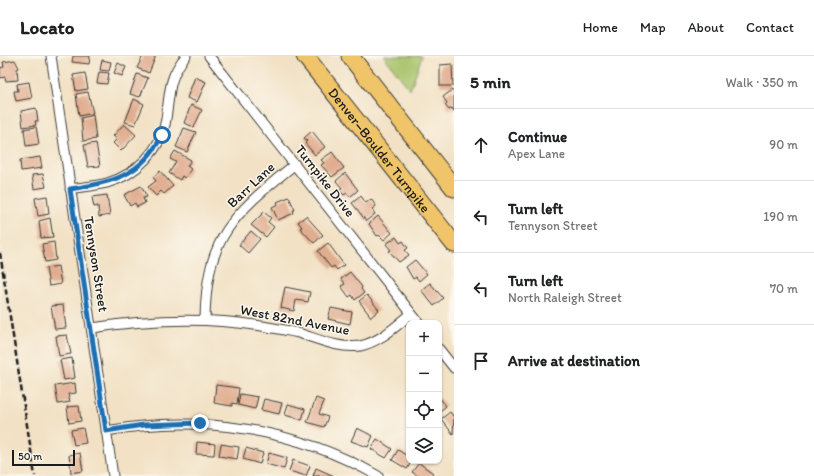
<!DOCTYPE html>
<html lang="en">
<head>
<meta charset="utf-8">
<style>
	body { margin:0; font-family:Itim,sans-serif; background:#f2f2f2; color:#202124 }
	.controls { position:absolute; right:12px; bottom:12px; display:grid; overflow:hidden; border-radius:8px; box-shadow:0 1px 3px #0004 }
	.controls button { width:36px; height:36px; display:grid; place-items:center; padding:0; border:0; border-bottom:1px solid #e0e0e0; background:#fff; color:#202124; font:20px sans-serif }
	.scale { position:absolute; left:12px; bottom:10px; width:63px; box-sizing:border-box; padding-left:4px; border:2px solid #1c1c1c; border-top:0; font-size:11px; line-height:14px; white-space:nowrap; color:#1c1c1c; -webkit-text-stroke:3px #fbf7ec; paint-order:stroke }
	.stop { position:absolute; width:12px; height:12px; margin:-9px; border:3px solid #1f6fb2; border-radius:50%; background:#fff }
	.stop.end { background:#1f6fb2; border-color:#fff; box-shadow:0 1px 4px #0008 }
	.list { margin:0; padding:0; list-style:none }
	h2 { display:flex; justify-content:space-between; align-items:center; height:52px; margin:0; padding:0 16px; font-size:17px }
	h2 small { font-size:13px; font-weight:400; color:#757577 }
	.list li { display:grid; grid-template-columns:26px 1fr auto; gap:12px; align-items:center; box-sizing:border-box; height:72px; padding:0 16px; border-top:1px solid #e0e0e0 }
	.list b { display:block; font-size:15px; white-space:nowrap }
	.list p { margin:0; font-size:13px; white-space:nowrap; color:#757577 }
	.list em { font-size:13px; font-style:normal; color:#757577 }
	.icon { flex:none; width:22px; height:22px; fill:none; stroke:currentColor; stroke-width:2; stroke-linecap:round; stroke-linejoin:round }
	.map { position:relative; flex:none; width:454px; height:420px; overflow:hidden }
	header { display:flex; align-items:center; gap:24px; box-sizing:border-box; height:56px; padding:0 20px; background:#fff; border-bottom:1px solid #e0e0e0 }
	header strong { font-size:19px }
	nav { display:flex; gap:22px; margin-inline-start:auto; font-size:14px }
	main { display:flex }
	aside { flex:1; background:#fff }
	.map>svg:first-child { display:block }
</style>
</head>
<body>
<header>
<strong>Locato</strong>
<nav><a>Home</a><a>Map</a><a>About</a><a>Contact</a></nav>
</header>
<main>
<div class="map">
<svg width="454" height="420" viewBox="0 0 454 420">
	<rect width="100%" height="100%" fill="#fbf7ec"/>
	<filter id="ink" filterUnits="userSpaceOnUse"><feTurbulence type="fractalNoise" baseFrequency=".025" numOctaves="2"/><feDisplacementMap in="SourceGraphic" scale="8" xChannelSelector="R" yChannelSelector="G"/><feConvolveMatrix kernelMatrix="1 2 1 2 8 2 1 2 1" color-interpolation-filters="sRGB"/></filter>
	<filter id="wash" filterUnits="userSpaceOnUse"><feTurbulence type="fractalNoise" baseFrequency=".012" numOctaves="4" result="noise"/><feDisplacementMap in="SourceGraphic" scale="16" xChannelSelector="R" yChannelSelector="G"/><feGaussianBlur stdDeviation="0.9" result="paint"/><feColorMatrix in="noise" values="0 0 0 0 0 0 0 0 0 0 0 0 0 0 0 0 0 1.4 0 .05"/><feComposite in="paint" operator="in"/></filter>
	<g filter="url(#wash)">
		<rect width="100%" height="100%" fill="#f2e1c4"/>
		<!-- green -->
		<path fill="#a7c269" stroke="#626f42" d="M384,0H422L410,34Z"/>
		<g id="blocks">
			<!-- building -->
			<path fill="#e1ad90" d="M73,0H90L89,8L72,6Z
				M143,0H155V2L149,17L137,12Z
				M15,4L19,12L17,13L18,24L6,25L5,21L0,22V12L4,11L3,6Z
				M102,4L111,6L109,15L100,14Z
				M118,7L126,11L122,20L114,17Z
				M452,8L453,30H440V9Z
				M99,16L109,17L107,28L97,27Z
				M85,17L88,33L76,35L73,19Z
				M137,18L148,22L140,41L130,38Z
				M195,21L206,26L197,46L187,42Z
				M29,26L32,42L16,45L14,35H18L17,28Z
				M452,34L454,37V55L452,52L449,54L445,49L447,47L443,41Z
				M88,36L93,57L79,60L76,38Z
				M134,43L144,48L135,69L125,66Z
				M191,49L202,54L194,71L184,67Z
				M36,52L38,65H35L36,69L23,71L21,55Z
				M93,59L96,83L83,85L81,62Z
				M124,68L136,79L121,95L113,87L117,83L113,80Z
				M36,71L39,88L26,90L24,73Z
				M184,72L196,76L187,96L176,91Z
				M312,75L325,91L315,99L305,87L307,85L304,82Z
				M96,87L100,110L88,111L84,89Z
				M175,95L191,104L187,110L191,113L185,122L182,120L180,124L169,117L176,106L170,103Z
				M332,96L344,112L332,121L321,109L324,107L321,104Z
				M40,101L42,112L21,115L20,104Z
				M160,115L173,130L164,138L161,135L156,140L148,131L156,125L153,121Z
				M345,117L358,134L350,141L347,137L344,139L339,134L342,132L336,125Z
				M43,118L46,131L34,133L32,119Z
				M141,130L147,141L143,142L145,147L137,151L135,147L130,150L124,139Z
				M107,139L110,159L99,161L98,150L94,151L92,141Z
				M47,140L49,158L38,160L35,142Z
				M361,140L366,147L371,143L376,150L372,153L375,158L366,165L352,147Z
				M289,141L295,154H293L294,157L278,164L272,151L278,148L277,146Z
				M264,156L271,162L268,166L274,171L266,181L251,169Z
				M306,160L323,179L314,187L300,172L302,171L298,166Z
				M378,160L392,177L384,184L379,179L377,180L369,168Z
				M50,162L53,181L41,182L39,165Z
				M251,175L260,183L248,197L239,189Z
				M396,181L400,187L403,185L408,192L405,194L409,199L399,206L389,195L391,194L386,188Z
				M54,186L56,204L45,206L42,188Z
				M328,187L344,209L337,214L334,210L331,212L318,195Z
				M415,204L427,218L419,225L416,221L413,223L406,211Z
				M58,210L61,228L49,230L46,212Z
				M350,216L362,231L361,233L364,237L355,244L352,239L349,241L341,230L345,228L341,223Z
				M430,227L443,242L434,250L421,234Z
				M285,231L310,236L308,246L296,244L294,255L281,252Z
				M367,239L379,254L371,261L359,245Z
				M63,249L66,272L55,273L51,250Z
				M331,252L352,256L350,268L328,263Z
				M67,279L71,298L59,300L56,280Z
				M72,302L75,322L64,324L60,304Z
				M75,327L76,337L68,338L70,346L58,348L55,330Z
				M216,329L239,332L237,348L232,347V350L214,347Z
				M240,338L258,341L255,353L238,349Z
				M439,341L446,350L439,356Z
				M316,342L324,345L319,358L328,361L324,371L307,366Z
				M264,343L282,347L279,358L261,354Z
				M288,348L305,353L302,364L285,359Z
				M79,350L81,365L69,367L67,351Z
				M450,356L454,361L453,378L441,363Z
				M83,372L86,387L74,389L71,374Z
				M357,372L373,380L368,391L351,385Z
				M377,383L392,393L386,402L371,393Z
				M197,386L215,388L214,399L196,398Z
				M221,388L239,391L237,403L219,400Z
				M246,392L263,397L260,408L243,403Z
				M398,394L409,401V405H412L407,413L392,404Z
				M80,397L83,415L71,417L69,399Z
				M269,397L287,402L284,413L266,408Z
				M293,404L310,410L306,420L289,415Z
				M419,407L433,417L431,420H418L412,416Z
				M316,412L334,420H313Z"/>
		</g>
	</g>
	<g filter="url(#ink)">
		<use href="#blocks" fill-opacity="0" stroke="#3c3a35" stroke-width="1"/>
		<g fill="none" stroke-linecap="round" stroke-linejoin="round">
			<defs>
				<path id="minor" d="M51,0L113,420
					M209,0L419,267
					M70,133C82,131 95,130 107,127C136,119 162,93 166,63C170,37 168,21 186,0
					M205,264C206,180 234,158 295,108
					M92,272C149,263 204,261 262,270C274,272 286,274 298,277C318,283 339,293 360,290C380,286 396,270 411,258
					M439,293L454,312
					M106,375C200,358 295,372 378,420"/>
				<g id="motorway">
					<path id="s1" d="M305,0L454,188"/>
					<path d="M350,0L454,132"/>
				</g>
			</defs>
			<!-- minor casing -->
			<use href="#minor" stroke="#3c3a35" stroke-width="11"/>
			<!-- motorway casing -->
			<use href="#motorway" stroke="#3c3a35" stroke-width="19"/>
			<!-- minor -->
			<use href="#minor" stroke="#fff" stroke-width="9"/>
			<!-- motorway -->
			<use href="#motorway" stroke="#f0c469" stroke-width="17"/>
			<!-- rail -->
			<path stroke="#1c1c1c" stroke-width="2.5" stroke-dasharray="6 3" stroke-linecap="butt" d="M0,197L35,420"/>
		</g>
	</g>
	<g fill="none" stroke-linecap="round" stroke-linejoin="round" filter="url(#ink)">
		<!-- route -->
		<path stroke="#1f6fb2" stroke-width="5" d="M162,79C142,120 111,127 70,133L106,375L143,369L200,367"/>
	</g>
	<g text-anchor="middle" dominant-baseline="central" stroke-width="3" stroke-linejoin="round" paint-order="stroke">
		<!-- street labels -->
		<g font-size="14" fill="#1c1c1c" stroke="#fbf7ec">
			<text stroke="none"><textPath href="#s1" startOffset="120">Denver–Boulder Turnpike</textPath></text>
			<text transform="translate(325 125) rotate(52)">Turnpike Drive</text>
			<text transform="translate(251 129) rotate(-43)">Barr Lane</text>
			<text transform="translate(96 208) rotate(81)">Tennyson Street</text>
			<text transform="translate(295 264) rotate(11)">West 82nd Avenue</text>
		</g>
	</g>
</svg>
<div class="controls">
<button>+</button>
<button>−</button>
<button><svg class="icon" aria-label="locate" viewBox="0 0 24 24"><circle cx="12" cy="12" r="6"/><path d="M12 2v4M12 18v4M2 12h4M18 12h4"/></svg></button>
<button><svg class="icon" aria-label="layers" viewBox="0 0 24 24"><path d="M12 4l9 5-9 5-9-5zM3 14l9 5 9-5"/></svg></button>
</div>
<div class="scale">50 m</div>
<div class="stop" style="left:162px;top:79px"></div>
<div class="stop end" style="left:200px;top:367px"></div>
</div>
<aside>
<h2>5 min<small>Walk · 350 m</small></h2>
<ul class="list">
<li><svg class="icon" aria-label="ahead" viewBox="0 0 24 24"><path d="M12 20V5M6 11l6-6 6 6"/></svg><div><b>Continue</b><p>Apex Lane</p></div><em>90 m</em></li>
<li><svg class="icon" aria-label="left" viewBox="0 0 24 24"><path d="M17 20v-9H6M10 6l-5 5 5 5"/></svg><div><b>Turn left</b><p>Tennyson Street</p></div><em>190 m</em></li>
<li><svg class="icon" aria-label="left" viewBox="0 0 24 24"><path d="M17 20v-9H6M10 6l-5 5 5 5"/></svg><div><b>Turn left</b><p>North Raleigh Street</p></div><em>70 m</em></li>
<li><svg class="icon" aria-label="arrive" viewBox="0 0 24 24"><path d="M6 21V4h12l-3 4 3 4H6"/></svg><div><b>Arrive at destination</b></div></li>
</ul>
</aside>
</main>
</body>
</html>
